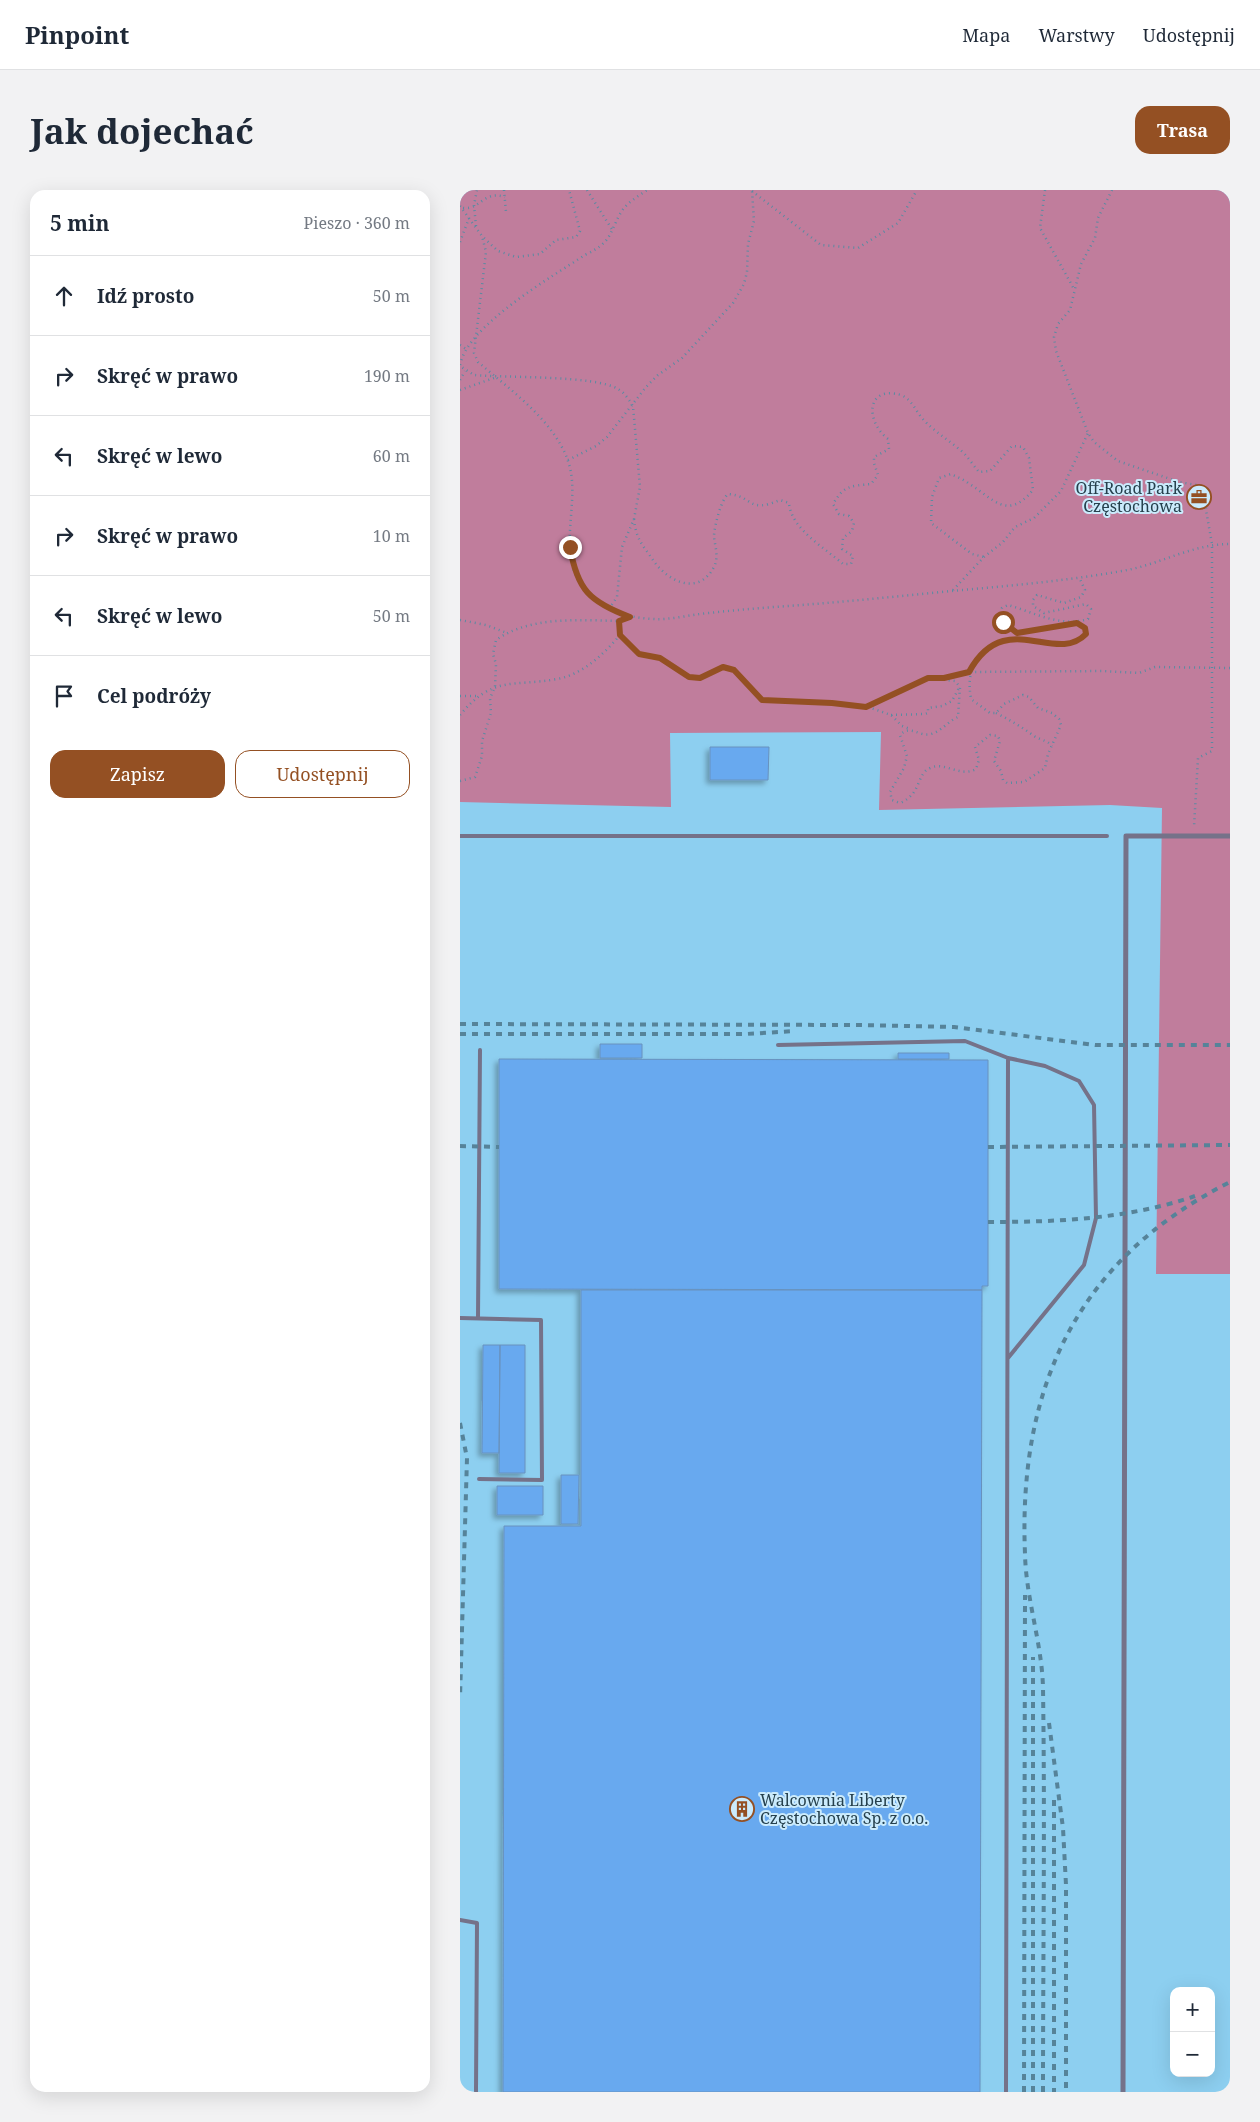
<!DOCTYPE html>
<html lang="pl">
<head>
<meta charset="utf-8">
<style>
	body { margin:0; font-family:"Noto Serif",serif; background:#f2f2f3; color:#1f2937 }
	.controls { position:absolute; right:15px; bottom:15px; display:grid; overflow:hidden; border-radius:10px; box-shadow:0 5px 20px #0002 }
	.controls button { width:45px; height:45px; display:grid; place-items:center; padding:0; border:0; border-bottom:1px solid #e0e1e3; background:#fff; color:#1f2937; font:25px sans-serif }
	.stop { position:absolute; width:15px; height:15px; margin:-11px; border:4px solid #945023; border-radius:50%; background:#fff }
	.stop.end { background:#945023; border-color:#fff; box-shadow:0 1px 5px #0008 }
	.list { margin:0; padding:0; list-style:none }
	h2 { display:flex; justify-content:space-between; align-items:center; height:65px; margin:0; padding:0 20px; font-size:21px }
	h2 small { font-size:16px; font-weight:400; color:#747a83 }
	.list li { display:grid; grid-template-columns:32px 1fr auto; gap:15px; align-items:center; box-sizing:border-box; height:80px; padding:0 20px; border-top:1px solid #e0e1e3 }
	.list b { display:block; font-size:19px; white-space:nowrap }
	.list em { font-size:16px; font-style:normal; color:#747a83 }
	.actions { display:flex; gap:10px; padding:15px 20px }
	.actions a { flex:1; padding:11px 0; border:1px solid #945023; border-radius:15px; text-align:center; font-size:18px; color:#945023 }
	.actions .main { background:#945023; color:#fff }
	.icon { flex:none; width:28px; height:28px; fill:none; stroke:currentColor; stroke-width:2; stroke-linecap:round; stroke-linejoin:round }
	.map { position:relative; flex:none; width:770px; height:1902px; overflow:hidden; border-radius:15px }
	header { display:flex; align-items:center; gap:30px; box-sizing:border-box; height:70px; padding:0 25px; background:#fff; border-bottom:1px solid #e0e1e3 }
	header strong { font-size:24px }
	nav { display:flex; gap:28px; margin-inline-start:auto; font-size:18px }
	.intro { display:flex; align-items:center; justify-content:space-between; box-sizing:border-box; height:120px; padding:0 30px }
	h1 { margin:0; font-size:35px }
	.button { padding:12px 22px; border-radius:15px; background:#945023; color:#fff; font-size:18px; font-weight:700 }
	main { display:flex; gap:30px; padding:0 30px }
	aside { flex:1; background:#fff; border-radius:15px; box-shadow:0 5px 20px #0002 }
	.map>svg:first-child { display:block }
</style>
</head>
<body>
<header>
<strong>Pinpoint</strong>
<nav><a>Mapa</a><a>Warstwy</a><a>Udostępnij</a></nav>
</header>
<div class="intro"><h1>Jak dojechać</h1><a class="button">Trasa</a></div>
<main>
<aside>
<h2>5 min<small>Pieszo · 360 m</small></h2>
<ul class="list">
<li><svg class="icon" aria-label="ahead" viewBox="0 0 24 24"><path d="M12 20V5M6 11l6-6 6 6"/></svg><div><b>Idź prosto</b></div><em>50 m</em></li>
<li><svg class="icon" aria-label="right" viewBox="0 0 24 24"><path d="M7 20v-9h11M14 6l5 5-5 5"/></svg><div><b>Skręć w prawo</b></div><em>190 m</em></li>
<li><svg class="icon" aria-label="left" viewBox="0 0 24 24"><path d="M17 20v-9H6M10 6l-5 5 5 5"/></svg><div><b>Skręć w lewo</b></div><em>60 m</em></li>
<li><svg class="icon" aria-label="right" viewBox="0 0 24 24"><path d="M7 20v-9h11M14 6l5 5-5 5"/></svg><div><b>Skręć w prawo</b></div><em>10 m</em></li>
<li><svg class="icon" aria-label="left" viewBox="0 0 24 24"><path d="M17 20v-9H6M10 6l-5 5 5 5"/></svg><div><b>Skręć w lewo</b></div><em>50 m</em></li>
<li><svg class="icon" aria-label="arrive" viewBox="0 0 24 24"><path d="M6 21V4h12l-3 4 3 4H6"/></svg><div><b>Cel podróży</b></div></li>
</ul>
<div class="actions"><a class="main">Zapisz</a><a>Udostępnij</a></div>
</aside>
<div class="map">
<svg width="770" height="1902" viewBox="0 0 770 1902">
	<defs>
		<filter id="shadow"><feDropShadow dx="-3.5" dy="3.5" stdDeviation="2.5" flood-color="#0004"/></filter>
	</defs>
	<rect width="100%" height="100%" fill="#8dcff0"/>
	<!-- green -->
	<path fill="#c07d9c" d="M0,0H770V1084H696L702,618L650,615L419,620L421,542L210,543L211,617L0,612Z"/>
	<!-- building -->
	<path fill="#67a9ef" stroke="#6892be" filter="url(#shadow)" d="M250,557H309L308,590H250Z
		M140,854H182V868H140Z
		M438,863H489V869H438Z
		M39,869L528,870V1096H522V1100L39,1099Z
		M121,1100H522L520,1902H43L44,1336H121Z
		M23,1155H40L39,1263H22Z
		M40,1155H65V1283H39Z
		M101,1285H119L118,1334H101Z
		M37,1296H83V1325H37Z"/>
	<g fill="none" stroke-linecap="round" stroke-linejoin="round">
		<!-- path -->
		<path stroke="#5b8aa2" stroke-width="2.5" stroke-dasharray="1 4" stroke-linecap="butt" d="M44,0L46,22
			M127,0L153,41
			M585,0L580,38L614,99
			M652,0L638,28L635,48L621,74L610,120L598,134L594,147L596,161L628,243L634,252L658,271L719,292L742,296L746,300V320L752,354V561L738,568L734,637
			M292,1L361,55L398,58L438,33L457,0
			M0,16L22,46L26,62L14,163L18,172C49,199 94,230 108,271C123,313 91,370 130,405C148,421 169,428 193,429C208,430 225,426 240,424C265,421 289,419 314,417C373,413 432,407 491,401C548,396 605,391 662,381C699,375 732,354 770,354
			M3,18C21,20 23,0 45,7
			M16,36L14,15L17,0
			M24,48L38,61L56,67L80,64L96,50L116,47L120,41L109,0
			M0,52L9,28
			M0,155L6,159
			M0,190L5,181
			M0,200L34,188
			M108,270L136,256L147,247L186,197L198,185L222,168L273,113L284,94L287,82L288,54L294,31L292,0
			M174,329C176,349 182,354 193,370C207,391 238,407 254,377C259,367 255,356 254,347C254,337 261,310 268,304C294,306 287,324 320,310L329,313C331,339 365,358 383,374H391L393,366L382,359L383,348L392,341L394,333L389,326L379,324L373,314C384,295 391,296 411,294L418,285L414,273V267L429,259L428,249C405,231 406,195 441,205C451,209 455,219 461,227C472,240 486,248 499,259C507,265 513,275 519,282L530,281L552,256L563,257L569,268L573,300C547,331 534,309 508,293C503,289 497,287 491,284L479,288L472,307L471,333L512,364L524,367
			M493,400L524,367L543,352L555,337L574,328L601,301L628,243
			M149,419L157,407L162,357L174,329L180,297L173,216C169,210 165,203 158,199C135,185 45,188 14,185L0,176C5,137 93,86 125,65C151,52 148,47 160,24C166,13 177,7 187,0
			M0,430L26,435L47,443
			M160,445L179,464L200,468L229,487L240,488L263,477L274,481L302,510L372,513L406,517L468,488L495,491L500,497L498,527C488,531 482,541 471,544C458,547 451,534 440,545L447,566L444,578L430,602L432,610L440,613C462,604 456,584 470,578C485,571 500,588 516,579L519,570L515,557L530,545L538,546L540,551L534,571L541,581L543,590L547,593L564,592L585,578L588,564L601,535L599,529L592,523L578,518L569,507L563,505L544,514L536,523H530L511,509C508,490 509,479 523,464C558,428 599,472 626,444L622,434L598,435L557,443C546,437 538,430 542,418L548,415C573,422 601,438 628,429L631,419L626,414L584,423L573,416V410L577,405L604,413L621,407L625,400L620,389
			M486,488L509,482L643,481L679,483L695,477L770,478
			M0,506H16
			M408,517L431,525L442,536L450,539
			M536,523C550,530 562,537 574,546C580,550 587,550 592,556
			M0,525C33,485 53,497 97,489C122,485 144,464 160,445L159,431
			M431,525L465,524L468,523V518L482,516L492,511L499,498
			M0,591L15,587L22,566V551L31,523L30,508L35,497L36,474L33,464L36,450C70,426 119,430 159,431L169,427"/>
		<!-- service -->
		<path stroke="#757289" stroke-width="4" d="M0,646H647
			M318,855L505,851L548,868L585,876L619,891L634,915L636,1028L624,1075L548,1168
			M0,1128L81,1130L82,1290L19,1289
			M18,1128L20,860
			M0,1730L17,1733L16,1902
			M546,1902L548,868"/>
		<!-- minor -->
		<path stroke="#757289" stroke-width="5" d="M663,1902L666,646H770"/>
		<!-- rail -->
		<path stroke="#568399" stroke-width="4" stroke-dasharray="6 6" stroke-linecap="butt" d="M0,834L399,835L494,837L635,855H770
			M0,844H286L335,841
			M0,956L39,957
			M528,957L770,955
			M528,1032C599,1032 668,1029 735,1006
			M0,1233L7,1268L0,1508
			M589,1533L603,1638L606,1695V1902
			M594,1610V1902
			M564,1902L565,1405
			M573,1902V1467
			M583,1902C583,1767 585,1632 583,1498C582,1453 566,1409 565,1364C558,1197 617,1069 770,992"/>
	</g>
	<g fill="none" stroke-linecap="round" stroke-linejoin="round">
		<!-- route -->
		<path stroke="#945023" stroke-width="6" d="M110,357C117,400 130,412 170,427L159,431L160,445L179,464L200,468L229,487L240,488L263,477L274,480L302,510L372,513L406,517L468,488H484L509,482C545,416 595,476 626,444L625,438L617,433L557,443L543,432"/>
	</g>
	<!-- icons -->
	<defs>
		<symbol id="office-ring" viewBox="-11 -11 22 22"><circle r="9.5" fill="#cbebfc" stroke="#945023" stroke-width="1.5"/><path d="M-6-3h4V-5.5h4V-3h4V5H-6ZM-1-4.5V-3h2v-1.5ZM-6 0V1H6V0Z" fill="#945023"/></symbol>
		<symbol id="building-ring" viewBox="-11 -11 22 22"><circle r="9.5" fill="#cbebfc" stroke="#945023" stroke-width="1.5"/><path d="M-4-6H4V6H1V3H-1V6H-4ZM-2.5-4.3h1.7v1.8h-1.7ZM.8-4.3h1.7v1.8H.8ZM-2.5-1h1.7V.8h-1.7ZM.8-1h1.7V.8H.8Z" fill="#945023"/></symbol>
	</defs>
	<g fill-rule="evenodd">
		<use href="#office-ring" x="725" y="293" width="28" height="28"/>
		<use href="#building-ring" x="268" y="1605" width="28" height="28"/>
	</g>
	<g text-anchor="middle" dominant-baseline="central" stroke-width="4" stroke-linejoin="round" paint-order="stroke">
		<!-- poi labels -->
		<g font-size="16" fill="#25404d" stroke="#cbebfc" text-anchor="end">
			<text x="722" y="298">Off-Road Park<tspan x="722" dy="18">Częstochowa</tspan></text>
			<text x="300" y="1610" text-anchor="start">Walcownia Liberty<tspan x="300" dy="18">Częstochowa Sp. z o.o.</tspan></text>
		</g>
	</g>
</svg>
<div class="controls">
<button>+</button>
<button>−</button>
</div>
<div class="stop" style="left:543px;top:432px"></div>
<div class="stop end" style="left:110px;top:357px"></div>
</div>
</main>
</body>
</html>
